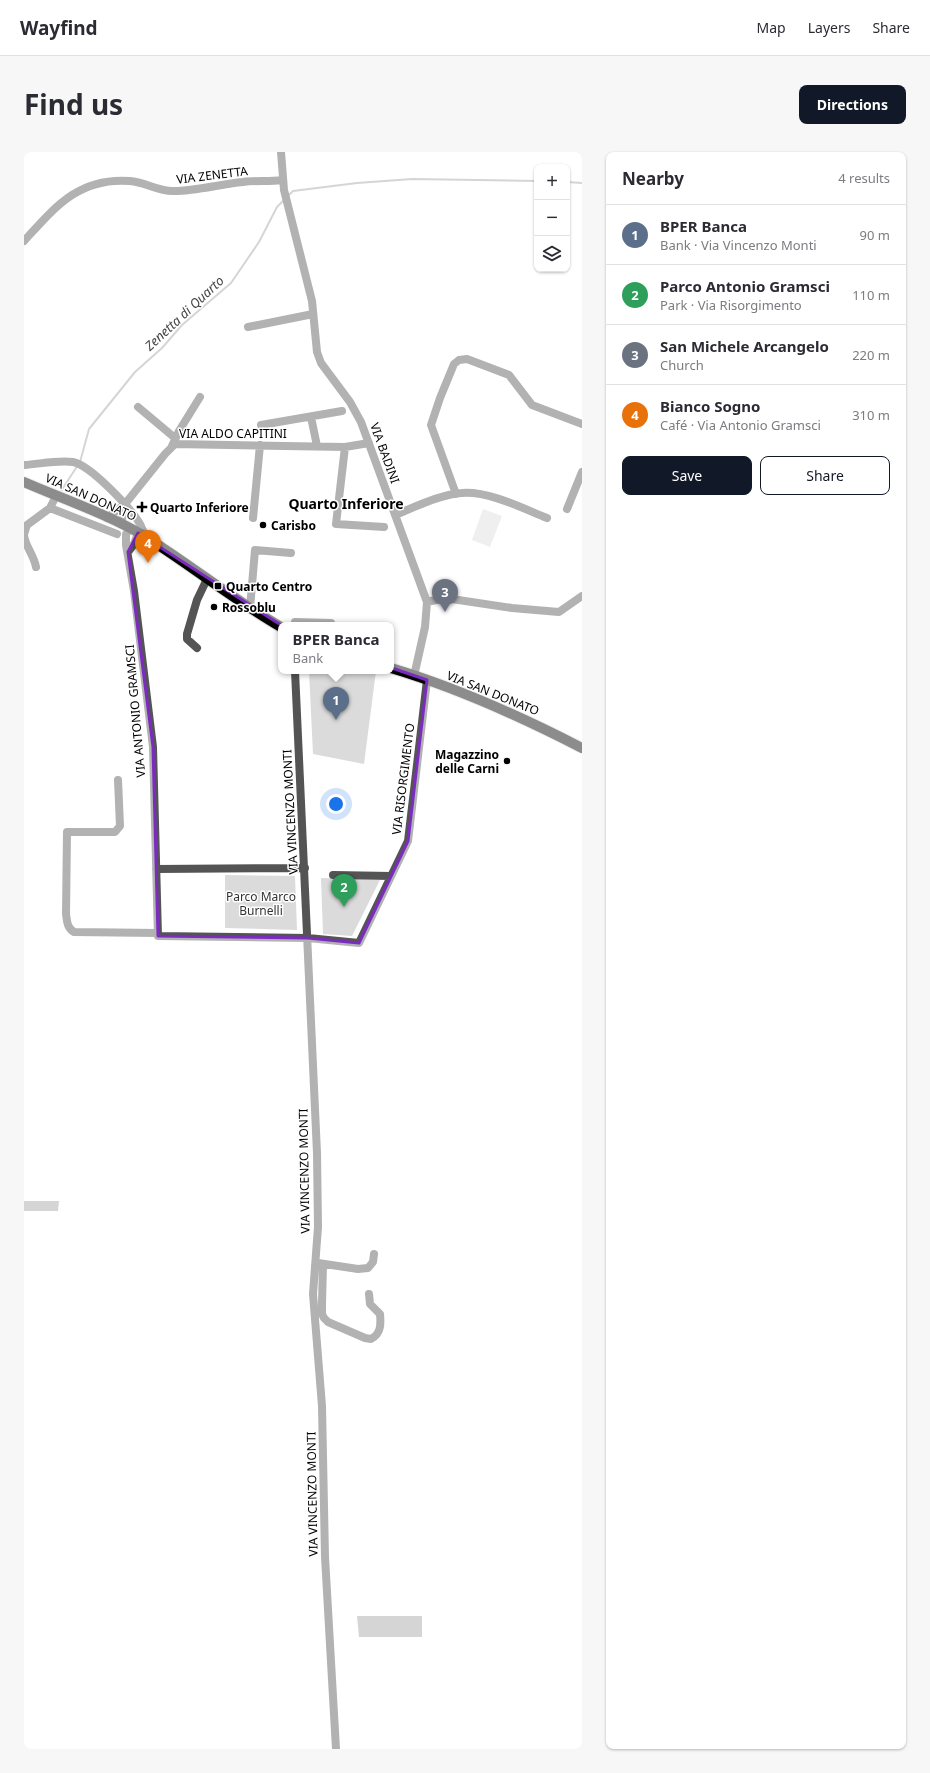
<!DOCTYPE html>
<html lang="en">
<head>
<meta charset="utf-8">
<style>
	body { margin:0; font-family:"Noto Sans",sans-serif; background:#f7f7f7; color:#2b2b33 }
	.controls { position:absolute; right:12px; top:12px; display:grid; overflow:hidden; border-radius:8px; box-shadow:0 1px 3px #0004 }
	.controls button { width:36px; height:36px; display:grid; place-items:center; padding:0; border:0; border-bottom:1px solid #e1e1e2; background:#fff; color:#2b2b33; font:20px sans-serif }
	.you { position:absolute; left:312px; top:652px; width:14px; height:14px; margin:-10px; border:3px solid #fff; border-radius:50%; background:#1a73e8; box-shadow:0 0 0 6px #1a73e833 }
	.badge { display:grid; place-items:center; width:26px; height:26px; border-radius:50%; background:#111827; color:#fff; font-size:13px; font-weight:700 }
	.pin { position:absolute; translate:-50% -33px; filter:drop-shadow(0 1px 2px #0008) }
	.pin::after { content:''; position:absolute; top:21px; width:14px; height:12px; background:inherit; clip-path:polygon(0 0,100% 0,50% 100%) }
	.popup { position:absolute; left:254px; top:470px; width:116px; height:52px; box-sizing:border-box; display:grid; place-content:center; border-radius:8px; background:#fff; filter:drop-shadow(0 1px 3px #0005); font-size:13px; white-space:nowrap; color:#7c7c81 }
	.popup b { font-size:15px; color:#2b2b33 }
	.popup::after { content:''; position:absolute; left:50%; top:100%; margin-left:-8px; border:8px solid transparent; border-top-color:#fff }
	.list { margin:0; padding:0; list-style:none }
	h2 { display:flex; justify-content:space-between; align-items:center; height:52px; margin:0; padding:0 16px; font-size:17px }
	h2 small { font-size:13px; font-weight:400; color:#7c7c81 }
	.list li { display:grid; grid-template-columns:26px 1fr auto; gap:12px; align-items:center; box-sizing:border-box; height:60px; padding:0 16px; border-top:1px solid #e1e1e2 }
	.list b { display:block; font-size:15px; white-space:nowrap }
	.list p { margin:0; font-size:13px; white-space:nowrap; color:#7c7c81 }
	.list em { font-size:13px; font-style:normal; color:#7c7c81 }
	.actions { display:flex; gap:8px; padding:12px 16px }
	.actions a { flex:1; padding:9px 0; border:1px solid #111827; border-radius:8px; text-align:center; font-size:14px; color:#111827 }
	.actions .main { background:#111827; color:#fff }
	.icon { flex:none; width:22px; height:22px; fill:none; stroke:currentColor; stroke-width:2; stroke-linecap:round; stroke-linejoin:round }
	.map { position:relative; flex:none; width:558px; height:1597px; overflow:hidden; border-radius:8px }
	header { display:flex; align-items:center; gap:24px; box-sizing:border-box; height:56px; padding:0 20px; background:#fff; border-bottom:1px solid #e1e1e2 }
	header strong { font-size:19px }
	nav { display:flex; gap:22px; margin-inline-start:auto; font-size:14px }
	.intro { display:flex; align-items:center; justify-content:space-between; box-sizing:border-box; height:96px; padding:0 24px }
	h1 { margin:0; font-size:28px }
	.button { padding:10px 18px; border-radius:8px; background:#111827; color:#fff; font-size:14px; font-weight:700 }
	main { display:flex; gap:24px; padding:0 24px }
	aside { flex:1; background:#fff; border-radius:8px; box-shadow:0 1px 3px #0004 }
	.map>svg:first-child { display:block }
</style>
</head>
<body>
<header>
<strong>Wayfind</strong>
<nav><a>Map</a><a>Layers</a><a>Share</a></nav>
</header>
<div class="intro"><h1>Find us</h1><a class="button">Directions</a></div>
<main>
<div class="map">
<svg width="558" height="1597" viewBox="0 0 558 1597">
	<rect width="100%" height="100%" fill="#fff"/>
	<!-- green -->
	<path fill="#dbdbdb" d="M459,357L478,364L466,395L448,388Z
		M285,519H352L340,612L289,602Z
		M201,723L271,724L273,778L201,776Z
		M297,726L356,728L328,784L299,782Z"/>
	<!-- water -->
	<path fill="#a2a2a2" d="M0,1049H35L34,1059H0Z
		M333,1464H398V1485H335Z"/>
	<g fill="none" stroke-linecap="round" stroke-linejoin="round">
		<!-- stream -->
		<path stroke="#a2a2a2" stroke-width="2" d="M543,30L558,31
			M263,45L269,39L333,31L388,27L513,29
			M56,310L65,277L111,220L138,196L158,173L207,131L235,90L253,55L260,48
			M37,339L54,313"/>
		<defs>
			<path id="major" d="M0,330C39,347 86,363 122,385C168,414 210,448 257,475
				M367,516C434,536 496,564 558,596"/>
		</defs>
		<!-- major casing -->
		<use href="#major" stroke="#dbdbdb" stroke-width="12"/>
		<!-- minor -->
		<path stroke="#545454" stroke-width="8" d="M257,0L260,38L288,149L293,200L297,211L326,250L337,270L403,450L401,475L390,524
			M0,89C31,55 55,25 106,29C121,30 135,40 150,39C173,39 196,32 219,30C232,28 245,30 258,28
			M224,175L289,162
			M114,255L151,286
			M287,265L293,294
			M237,273L318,259
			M148,294L155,279L176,245
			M321,295L312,372L360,375
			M0,313C16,312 33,308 49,310C66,313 107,356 116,372C118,376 120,381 122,385
			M432,342L407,273L416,246L430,212L435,208L443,207L485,223L508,253L558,272
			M26,356L93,382
			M543,357L558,320
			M371,363C391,355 417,342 438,341C465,339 498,356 523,366
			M83,366L101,352L141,302L151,292L321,295L345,291
			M229,366L236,293
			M97,372L101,352
			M106,377L102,382V393L110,439L129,595L134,784L284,786L335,791L384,689L403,528
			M0,382L3,373L26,356L32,344
			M0,383C1,394 10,403 12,415
			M104,400L110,392L114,381
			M403,450L421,446L488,456L535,460L558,444
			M226,456L231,398L267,401
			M271,470L307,471V473
			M173,496L163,487V482L173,448L183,427
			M271,519L293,1001L294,1075L289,1142L298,1254L301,1405L312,1597
			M94,628L96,674L91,680H43L42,762C43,769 43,776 50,780L134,781
			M132,717L281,716
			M309,723L367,724
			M294,1111L334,1117L344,1116L349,1110L350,1102
			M299,1112L298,1152V1162L300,1166L304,1170L341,1186L347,1187C357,1182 357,1172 356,1162L346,1152L345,1142"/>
		<!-- major -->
		<use href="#major" stroke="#000" stroke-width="10"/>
	</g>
	<!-- marked area -->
	<path d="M0 0H558V1597H0ZM114,381L274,484L403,528L384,689L335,791L284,786L134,784L129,595L104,400Z" fill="#fff" fill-opacity=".55" fill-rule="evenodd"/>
	<path fill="none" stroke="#7b2cbf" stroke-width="3" stroke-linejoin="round" d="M114,381L274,484L403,528L384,689L335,791L284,786L134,784L129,595L104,400Z"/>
	<!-- markers -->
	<g fill="#000" stroke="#fff" stroke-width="1.5">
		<path d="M116 349h4v4h4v4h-4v4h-4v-4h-4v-4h4z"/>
		<circle cx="239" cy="373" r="4"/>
		<rect x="190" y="430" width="8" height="8" rx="2"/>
		<circle cx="190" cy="455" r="4"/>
		<circle cx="483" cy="609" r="4"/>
	</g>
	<g text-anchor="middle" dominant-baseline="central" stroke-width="3" stroke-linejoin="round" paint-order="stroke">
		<!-- street labels -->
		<g font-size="12" fill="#000" stroke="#fff">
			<text transform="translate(188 23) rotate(-7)">VIA ZENETTA</text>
			<text x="209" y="281">VIA ALDO CAPITINI</text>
			<text transform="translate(361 301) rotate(70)">VIA BADINI</text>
			<text transform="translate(67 345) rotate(24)">VIA SAN DONATO</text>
			<text transform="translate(469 541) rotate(22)">VIA SAN DONATO</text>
			<text transform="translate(111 559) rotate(-95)">VIA ANTONIO GRAMSCI</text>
			<text transform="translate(379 627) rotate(-83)">VIA RISORGIMENTO</text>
			<text transform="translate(266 660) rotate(-93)">VIA VINCENZO MONTI</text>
			<text transform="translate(280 1019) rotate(-91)">VIA VINCENZO MONTI</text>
			<text transform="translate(288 1342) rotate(-91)">VIA VINCENZO MONTI</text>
		</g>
		<!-- poi labels -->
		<g font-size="12" font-weight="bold" fill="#000" stroke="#fff" text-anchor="start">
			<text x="126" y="355">Quarto Inferiore</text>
			<text x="247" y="373">Carisbo</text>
			<text x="202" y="434">Quarto Centro</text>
			<text x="198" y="455">Rossoblu</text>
			<text x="475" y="602" text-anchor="end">Magazzino<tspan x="475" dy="14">delle Carni</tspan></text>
		</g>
		<!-- park labels -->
		<g font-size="12" fill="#323232" stroke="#fff">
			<text x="237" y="744">Parco Marco<tspan x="237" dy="14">Burnelli</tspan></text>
		</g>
		<!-- water labels -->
		<g font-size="13" font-style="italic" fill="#434343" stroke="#fff">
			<text transform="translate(160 161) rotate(-43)">Zenetta di Quarto</text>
		</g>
		<!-- quarter labels -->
		<g font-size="14" font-weight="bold" fill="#000" stroke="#fff">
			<text x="322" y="351">Quarto Inferiore</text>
		</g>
	</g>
</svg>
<div class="controls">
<button>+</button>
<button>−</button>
<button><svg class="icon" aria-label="layers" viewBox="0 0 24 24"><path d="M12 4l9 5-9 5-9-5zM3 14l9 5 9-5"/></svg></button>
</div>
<div class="you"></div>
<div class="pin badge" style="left:312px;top:568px;background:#5c6f8a">1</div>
<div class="popup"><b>BPER Banca</b>Bank</div>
<div class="pin badge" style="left:320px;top:755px;background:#2e9e5b">2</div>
<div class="pin badge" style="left:421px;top:460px;background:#6b7280">3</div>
<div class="pin badge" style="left:124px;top:411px;background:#e8710a">4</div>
</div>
<aside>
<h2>Nearby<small>4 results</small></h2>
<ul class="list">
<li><span class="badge" style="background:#5c6f8a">1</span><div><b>BPER Banca</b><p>Bank · Via Vincenzo Monti</p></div><em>90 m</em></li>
<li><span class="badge" style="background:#2e9e5b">2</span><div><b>Parco Antonio Gramsci</b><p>Park · Via Risorgimento</p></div><em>110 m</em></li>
<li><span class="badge" style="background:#6b7280">3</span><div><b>San Michele Arcangelo</b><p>Church</p></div><em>220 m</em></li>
<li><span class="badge" style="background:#e8710a">4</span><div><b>Bianco Sogno</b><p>Café · Via Antonio Gramsci</p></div><em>310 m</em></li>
</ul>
<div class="actions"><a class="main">Save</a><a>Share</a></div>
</aside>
</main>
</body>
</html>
